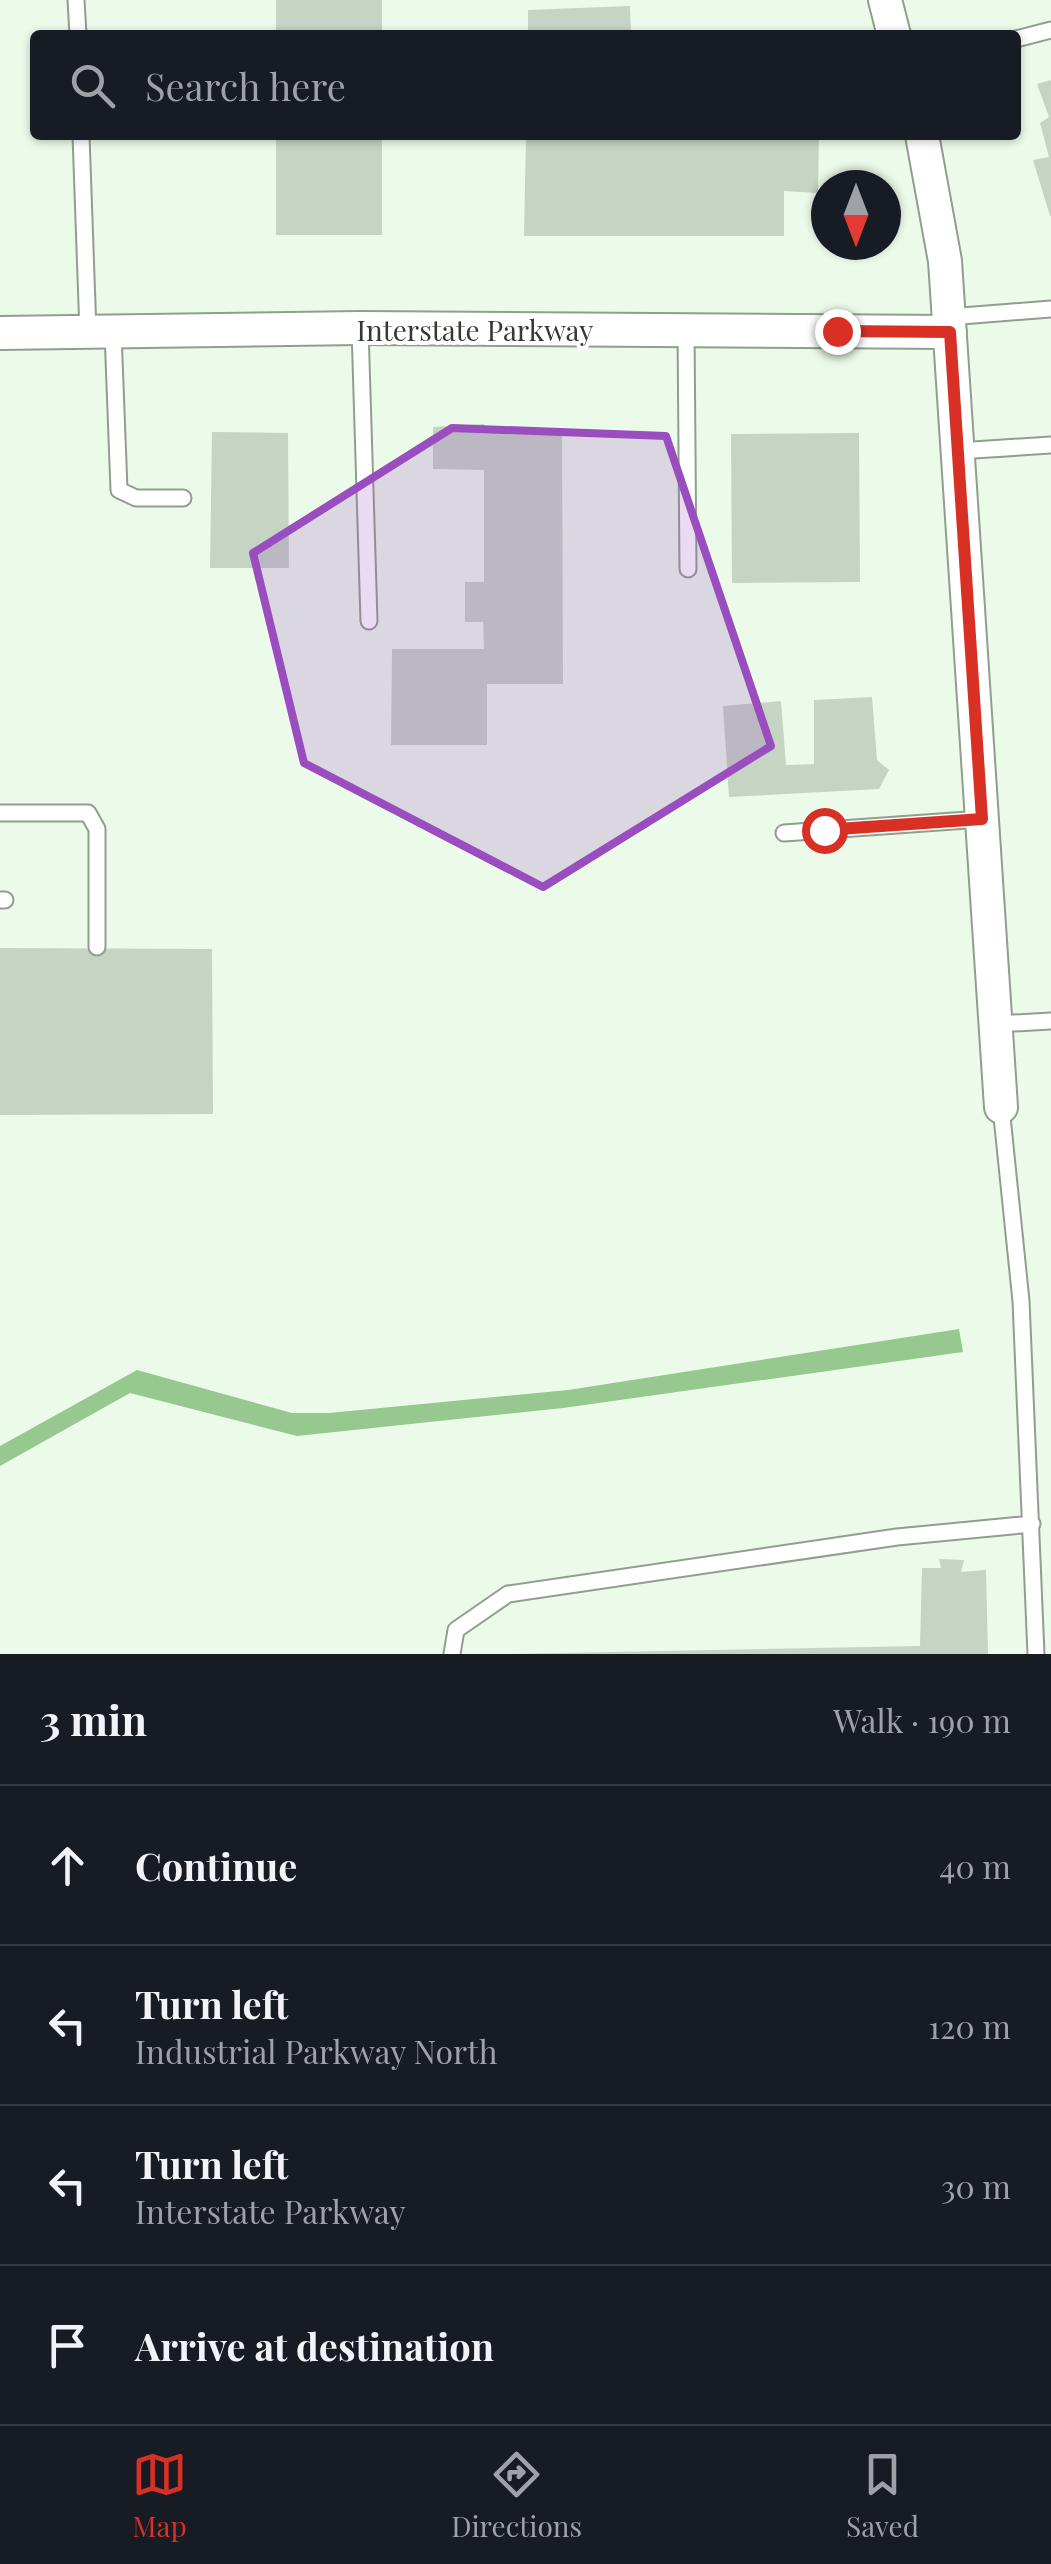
<!DOCTYPE html>
<html lang="en">
<head>
<meta charset="utf-8">
<style>
	body { margin:0; font-family:"Playfair Display",serif; background:#20242c; color:#f1f3f6 }
	.compass { position:absolute; left:811px; top:170px; width:90px; height:90px; border-radius:50%; background:#171b24; box-shadow:0 2px 8px #0004; rotate:180deg }
	.stop { position:absolute; width:30px; height:30px; margin:-22px; border:8px solid #d93025; border-radius:50%; background:#fff }
	.stop.end { background:#d93025; border-color:#fff; box-shadow:0 2px 10px #0008 }
	.list { margin:0; padding:0; list-style:none }
	h2 { display:flex; justify-content:space-between; align-items:center; height:130px; margin:0; padding:0 40px; font-size:42px }
	h2 small { font-size:32px; font-weight:400; color:#9ea1a6 }
	.list li { display:grid; grid-template-columns:65px 1fr auto; gap:30px; align-items:center; box-sizing:border-box; height:160px; padding:0 40px; border-top:2px solid #363941 }
	.list b { display:block; font-size:38px; white-space:nowrap }
	.list p { margin:0; font-size:32px; white-space:nowrap; color:#9ea1a6 }
	.list em { font-size:32px; font-style:normal; color:#9ea1a6 }
	.icon { flex:none; width:55px; height:55px; fill:none; stroke:currentColor; stroke-width:2; stroke-linecap:round; stroke-linejoin:round }
	.map { position:relative; flex:none; width:1051px; height:1654px; overflow:hidden }
	.search { position:absolute; background:#171b24; box-shadow:0 2px 8px #0004; left:30px; right:30px; top:30px; height:110px; display:flex; align-items:center; gap:25px; box-sizing:border-box; padding:0 35px; border-radius:10px; color:#9ea1a6; font-size:38px }
	.sheet { height:770px; background:#171b24 }
	nav { display:flex; justify-content:space-around; align-items:center; box-sizing:border-box; height:140px; border-top:2px solid #363941; background:#171b24; font-size:28px; color:#9ea1a6 }
	nav a { display:grid; justify-items:center; gap:5px }
	nav .on { color:#d93025 }
	.map>svg:first-child { display:block }
</style>
</head>
<body>
<div class="map">
<svg width="1051" height="1654" viewBox="0 0 1051 1654">
	<rect width="100%" height="100%" fill="#ecfbe9"/>
	<!-- water -->
	<path fill="#96c88f" d="M959,1329L963,1352L563,1408L297,1436L130,1393L0,1466V1446L137,1370L292,1413H329L568,1390Z"/>
	<!-- building -->
	<path fill="#c5d4c3" d="M276,0H382V35H276Z
		M630,6L631,35H528V10Z
		M1051,80V216H1050L1033,160L1049,157L1040,123L1049,117L1037,84Z
		M276,135H382V235H276Z
		M526,135H819L818,193L784,191V236H524Z
		M484,424L486,432L562,433L563,684H487V745H391L392,649H484L483,622H465V582H484V470L433,469V427Z
		M212,432L288,433L289,568H210Z
		M859,433L860,582L732,583L731,434Z
		M872,697L877,760L889,770L879,789L729,797L723,706L781,701L786,765L814,764V700Z
		M0,948L212,949L213,1114L0,1115Z
		M939,1559L964,1560L961,1572L986,1570L988,1654H504L920,1646L922,1568H941Z"/>
	<g fill="none" stroke-linecap="round" stroke-linejoin="round">
		<defs>
			<path id="service" d="M76,0L78,35
				M1016,39L1051,30
				M81,135L88,333
				M949,317L1051,309
				M360,328L369,621
				M686,330L688,569
				M113,332L119,490L136,498H183
				M958,451L1051,445
				M0,813H88L97,829V947
				M784,833L982,819
				M0,900H5
				M996,1024L1051,1021
				M1001,1107L1021,1301L1036,1654
				M452,1654L456,1630L508,1594L897,1537L1032,1524"/>
			<path id="minor" d="M885,0L894,35
				M922,135L945,261L1001,1107
				M0,333L360,328L950,332"/>
		</defs>
		<!-- service casing -->
		<use href="#service" stroke="#909e8e" stroke-width="19"/>
		<!-- minor casing -->
		<use href="#minor" stroke="#909e8e" stroke-width="36"/>
		<!-- service -->
		<use href="#service" stroke="#fff" stroke-width="15"/>
		<!-- minor -->
		<use href="#minor" stroke="#fff" stroke-width="32"/>
	</g>
	<g fill="none" stroke-linecap="round" stroke-linejoin="round">
		<!-- route -->
		<path stroke="#d93025" stroke-width="12" d="M824,830L982,819L950,332L837,331"/>
	</g>
	<!-- marked area -->
	<path fill="#994dbf" fill-opacity="0.2" stroke="#994dbf" stroke-width="8" stroke-linejoin="round" d="M452,428L666,436L771,746L543,887L304,763L253,553Z"/>
	<g text-anchor="middle" dominant-baseline="central" stroke-width="8" stroke-linejoin="round" paint-order="stroke">
		<!-- street labels -->
		<g font-size="28" fill="#343a33" stroke="#fff">
			<text x="475" y="329">Interstate Parkway</text>
		</g>
	</g>
</svg>
<svg class="compass" viewBox="-18 -18 36 36"><path d="M0-13l5 13h-10z" fill="#e53935"/><path d="M0 13l5-13h-10z" fill="#9ea1a6"/></svg>
<div class="stop" style="left:824px;top:830px"></div>
<div class="stop end" style="left:837px;top:331px"></div>
<div class="search"><svg class="icon" aria-label="search" viewBox="0 0 24 24"><circle cx="10" cy="10" r="6"/><path d="M15 15l6 6"/></svg>Search here</div>
</div>
<section class="sheet">
<h2>3 min<small>Walk · 190 m</small></h2>
<ul class="list">
<li><svg class="icon" aria-label="ahead" viewBox="0 0 24 24"><path d="M12 20V5M6 11l6-6 6 6"/></svg><div><b>Continue</b></div><em>40 m</em></li>
<li><svg class="icon" aria-label="left" viewBox="0 0 24 24"><path d="M17 20v-9H6M10 6l-5 5 5 5"/></svg><div><b>Turn left</b><p>Industrial Parkway North</p></div><em>120 m</em></li>
<li><svg class="icon" aria-label="left" viewBox="0 0 24 24"><path d="M17 20v-9H6M10 6l-5 5 5 5"/></svg><div><b>Turn left</b><p>Interstate Parkway</p></div><em>30 m</em></li>
<li><svg class="icon" aria-label="arrive" viewBox="0 0 24 24"><path d="M6 21V4h12l-3 4 3 4H6"/></svg><div><b>Arrive at destination</b></div></li>
</ul>
</section>
<nav>
<a class="on"><svg class="icon" aria-label="map" viewBox="0 0 24 24"><path d="M3 6l6-2 6 2 6-2v14l-6 2-6-2-6 2zM9 4v14M15 6v14"/></svg>Map</a>
<a><svg class="icon" aria-label="directions" viewBox="0 0 24 24"><path d="M12 3l9 9-9 9-9-9zM9 14v-3h6M13 9l2 2-2 2"/></svg>Directions</a>
<a><svg class="icon" aria-label="saved" viewBox="0 0 24 24"><path d="M7 4h10v16l-5-4-5 4z"/></svg>Saved</a>
</nav>
</body>
</html>
